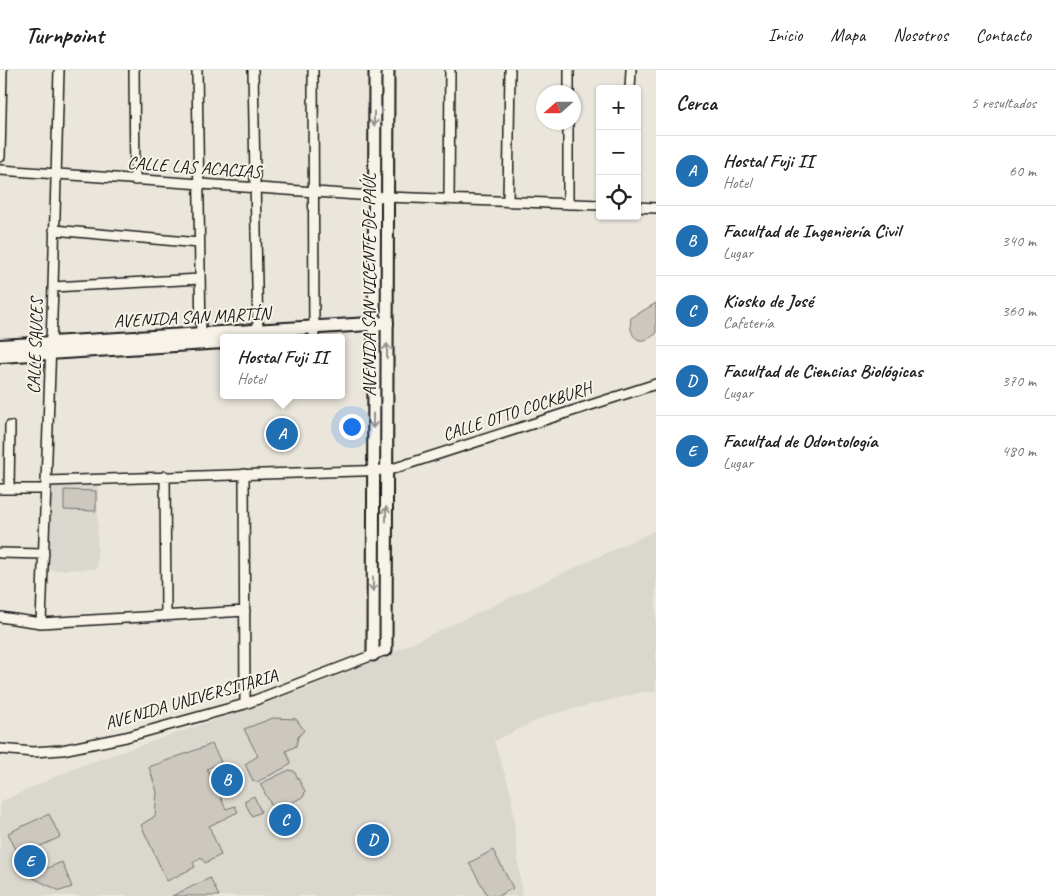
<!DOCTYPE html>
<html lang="es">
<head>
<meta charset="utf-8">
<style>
	body { margin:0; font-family:Caveat,sans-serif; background:#f2f2f2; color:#222 }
	.controls { position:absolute; right:15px; top:15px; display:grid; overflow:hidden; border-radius:5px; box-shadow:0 1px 4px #0004 }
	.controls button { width:45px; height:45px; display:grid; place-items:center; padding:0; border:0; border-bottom:1px solid #e0e0e0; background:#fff; color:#222; font:25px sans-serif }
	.compass { position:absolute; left:536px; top:15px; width:45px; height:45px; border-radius:50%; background:#fff; box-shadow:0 1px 4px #0004; rotate:249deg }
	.you { position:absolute; left:351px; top:356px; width:18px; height:18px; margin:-12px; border:4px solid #fff; border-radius:50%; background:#1a73e8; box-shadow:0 0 0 8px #1a73e833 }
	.badge { display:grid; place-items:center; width:32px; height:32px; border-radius:50%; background:#1f6fb2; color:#fff; font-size:16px; font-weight:700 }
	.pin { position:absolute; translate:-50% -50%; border:2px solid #fff; box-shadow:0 1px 5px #0006 }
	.popup { position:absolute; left:220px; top:264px; width:125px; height:65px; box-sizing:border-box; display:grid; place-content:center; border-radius:5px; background:#fff; filter:drop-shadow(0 1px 4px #0005); font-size:16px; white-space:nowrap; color:#767676 }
	.popup b { font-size:19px; color:#222 }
	.popup::after { content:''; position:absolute; left:50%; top:100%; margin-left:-10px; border:10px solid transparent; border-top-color:#fff }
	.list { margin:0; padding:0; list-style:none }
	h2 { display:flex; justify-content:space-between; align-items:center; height:65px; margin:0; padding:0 20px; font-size:21px }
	h2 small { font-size:16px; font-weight:400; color:#767676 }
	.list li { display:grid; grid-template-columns:32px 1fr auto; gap:15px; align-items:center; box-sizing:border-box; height:70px; padding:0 20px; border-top:1px solid #e0e0e0 }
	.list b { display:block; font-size:19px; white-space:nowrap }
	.list p { margin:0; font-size:16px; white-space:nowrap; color:#767676 }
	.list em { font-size:16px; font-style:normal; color:#767676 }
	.icon { flex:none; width:28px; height:28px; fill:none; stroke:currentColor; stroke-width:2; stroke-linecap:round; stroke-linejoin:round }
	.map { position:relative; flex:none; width:656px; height:826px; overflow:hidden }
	header { display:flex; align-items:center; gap:30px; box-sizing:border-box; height:70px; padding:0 25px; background:#fff; border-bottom:1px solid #e0e0e0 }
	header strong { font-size:24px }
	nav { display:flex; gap:28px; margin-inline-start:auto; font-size:18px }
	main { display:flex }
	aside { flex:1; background:#fff }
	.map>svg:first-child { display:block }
</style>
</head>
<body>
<header>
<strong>Turnpoint</strong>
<nav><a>Inicio</a><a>Mapa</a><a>Nosotros</a><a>Contacto</a></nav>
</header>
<main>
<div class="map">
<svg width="656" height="826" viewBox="0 0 656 826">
	<rect width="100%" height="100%" fill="#eae6dc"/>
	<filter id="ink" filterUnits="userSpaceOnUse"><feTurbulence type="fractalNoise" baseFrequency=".02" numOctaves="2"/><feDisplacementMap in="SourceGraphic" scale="10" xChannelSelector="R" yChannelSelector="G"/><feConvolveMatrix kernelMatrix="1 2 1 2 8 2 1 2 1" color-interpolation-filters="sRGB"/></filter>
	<g filter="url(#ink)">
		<!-- built -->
		<path fill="#dad7ce" d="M98,413L97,499L49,500L51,414Z
			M656,460V622H642L546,646L494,671L511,723L522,826H0V732L77,697L308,618L374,591Z"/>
		<!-- green -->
		<path fill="#ccc8c0" stroke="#74726e" d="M656,233V264C652,266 648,270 644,270C632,272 629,257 631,248Z
			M64,420L96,421V441L64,440Z
			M273,648L296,649L304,660L298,667L296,676L286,681L291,693L288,696L257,712L253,711L245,694L258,686L244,659Z
			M212,674L221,692L207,699L226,739L235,736L238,742L209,756L221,785L205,793L201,787L193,793L195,797L167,811L141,755L155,746L157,722L149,697Z
			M289,700L294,701L305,721L304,726L275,742L260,714Z
			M254,726L261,742L252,746L244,731Z
			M49,744L60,767L19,786L8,763Z
			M493,780L513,818L498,826H488L469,793Z
			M62,792L72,817L60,821L33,808L31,805Z
			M210,808L219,826H172Z"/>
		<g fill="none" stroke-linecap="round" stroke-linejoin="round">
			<defs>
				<path id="minor" d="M134,0L135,110
					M197,0L201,268
					M253,0L258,268
					M313,0L314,266
					M630,19L631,0
					M569,22V0
					M0,87L2,0
					M0,100L386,127L600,135
					M449,129L450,0
					M508,132L510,0
					M568,134V52
					M637,137L656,138
					M54,160L199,173
					M53,217L200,209
					M244,404L245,634
					M165,406L166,545
					M47,411L389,400L656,314
					M0,419H9L10,356
					M9,419H46
					M0,483L44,484
					M0,547L41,553L245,541
					M41,553L53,217L59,0
					M0,679L33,682L62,680L126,667L245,634L386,580"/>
				<path id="tertiary" d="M386,580L388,0
					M373,585L375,0"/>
				<path id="secondary" d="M0,276L387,253
					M0,286L223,272"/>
			</defs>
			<!-- minor casing -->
			<use href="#minor" stroke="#1c1c1c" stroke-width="12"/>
			<!-- tertiary casing -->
			<use href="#tertiary" stroke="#1c1c1c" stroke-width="15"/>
			<!-- secondary casing -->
			<use href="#secondary" stroke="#1c1c1c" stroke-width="16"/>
			<!-- minor -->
			<use href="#minor" stroke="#f7f3e8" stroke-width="9"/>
			<!-- tertiary -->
			<use href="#tertiary" stroke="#f7f3e8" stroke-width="11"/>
			<!-- secondary -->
			<use href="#secondary" stroke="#f7f3e8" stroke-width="12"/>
		</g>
		<!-- one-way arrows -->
		<defs><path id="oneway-shaft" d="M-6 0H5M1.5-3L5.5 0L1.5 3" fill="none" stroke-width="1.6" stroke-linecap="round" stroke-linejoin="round" transform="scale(1.25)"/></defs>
		<g stroke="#94928c">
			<use href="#oneway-shaft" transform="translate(374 49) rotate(90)"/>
			<use href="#oneway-shaft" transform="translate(387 281) rotate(-90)"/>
			<use href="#oneway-shaft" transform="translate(373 351) rotate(90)"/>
			<use href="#oneway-shaft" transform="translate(386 444) rotate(-90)"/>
			<use href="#oneway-shaft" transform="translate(373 514) rotate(90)"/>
		</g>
	</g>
	<g text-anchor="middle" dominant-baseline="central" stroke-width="4" stroke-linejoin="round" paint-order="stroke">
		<!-- street labels -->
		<g font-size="18" fill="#1c1c1c" stroke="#f7f3e8">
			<text transform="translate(194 97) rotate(4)">CALLE LAS ACACIAS</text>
			<text transform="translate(369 215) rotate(-90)">AVENIDA SAN VICENTE DE PAÚL</text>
			<text transform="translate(192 247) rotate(-3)">AVENIDA SAN MARTÍN</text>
			<text transform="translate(35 276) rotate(-88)">CALLE SAUCES</text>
			<text transform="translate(517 341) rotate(-18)">CALLE OTTO COCKBURH</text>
			<text transform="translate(191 629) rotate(-16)">AVENIDA UNIVERSITARIA</text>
		</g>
	</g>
</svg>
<div class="controls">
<button>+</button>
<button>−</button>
<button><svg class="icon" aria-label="locate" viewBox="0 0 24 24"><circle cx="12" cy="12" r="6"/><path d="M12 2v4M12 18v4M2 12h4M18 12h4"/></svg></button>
</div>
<svg class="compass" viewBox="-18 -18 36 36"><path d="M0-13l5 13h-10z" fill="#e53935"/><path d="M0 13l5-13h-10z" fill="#767676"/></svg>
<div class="you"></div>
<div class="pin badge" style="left:282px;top:364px">A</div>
<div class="popup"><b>Hostal Fuji II</b>Hotel</div>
<div class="pin badge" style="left:227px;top:710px">B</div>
<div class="pin badge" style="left:285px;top:750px">C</div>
<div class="pin badge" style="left:373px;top:770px">D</div>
<div class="pin badge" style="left:30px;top:791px">E</div>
</div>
<aside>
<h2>Cerca<small>5 resultados</small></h2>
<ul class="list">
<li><span class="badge">A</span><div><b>Hostal Fuji II</b><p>Hotel</p></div><em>60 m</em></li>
<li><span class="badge">B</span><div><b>Facultad de Ingeniería Civil</b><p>Lugar</p></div><em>340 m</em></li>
<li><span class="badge">C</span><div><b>Kiosko de José</b><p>Cafetería</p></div><em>360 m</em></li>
<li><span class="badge">D</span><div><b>Facultad de Ciencias Biológicas</b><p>Lugar</p></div><em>370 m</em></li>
<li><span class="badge">E</span><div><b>Facultad de Odontología</b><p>Lugar</p></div><em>480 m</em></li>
</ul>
</aside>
</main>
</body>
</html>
